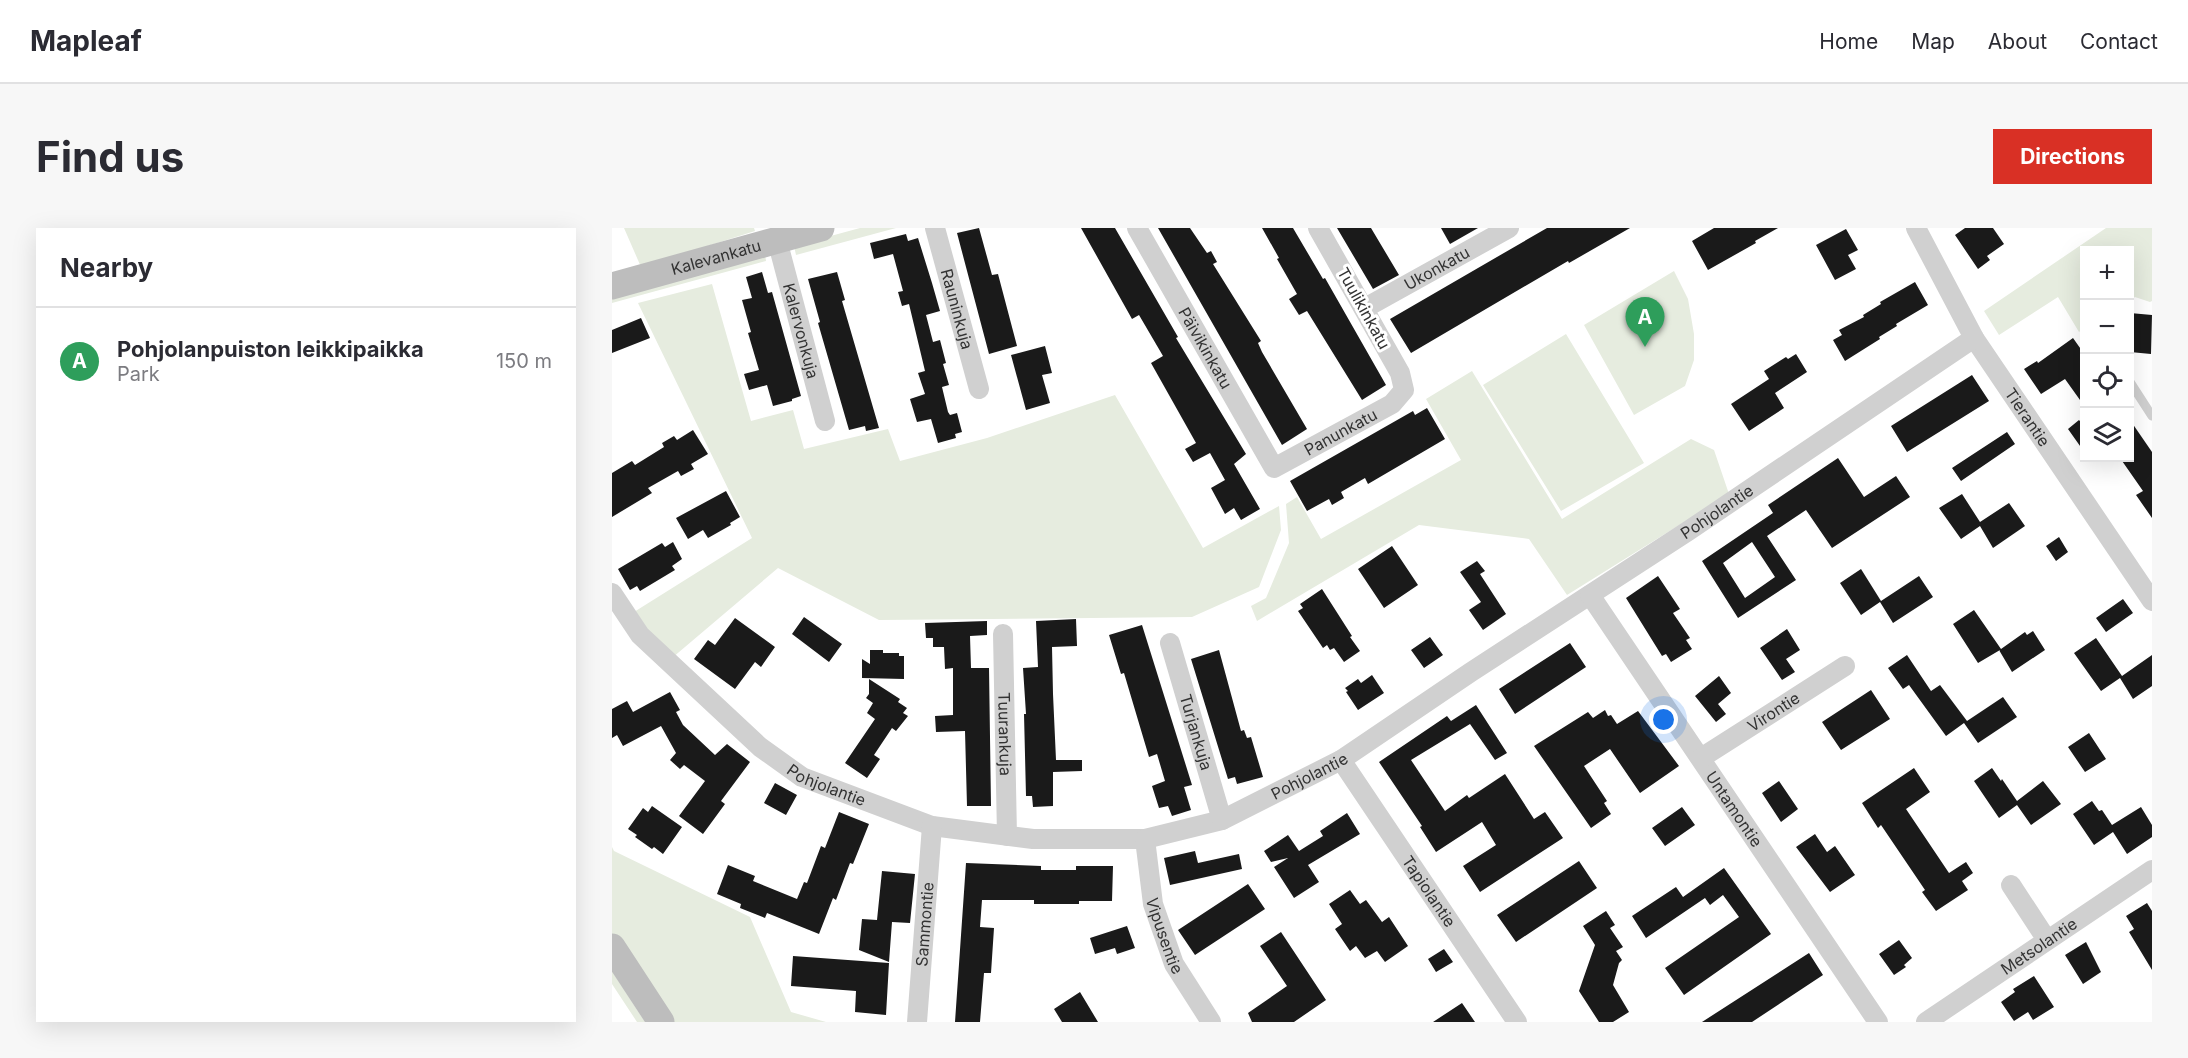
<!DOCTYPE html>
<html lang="en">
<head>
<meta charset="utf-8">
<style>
	body { margin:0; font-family:Inter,sans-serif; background:#f7f7f7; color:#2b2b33 }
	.controls { position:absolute; right:18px; top:18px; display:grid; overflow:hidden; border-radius:0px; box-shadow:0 6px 24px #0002 }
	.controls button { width:54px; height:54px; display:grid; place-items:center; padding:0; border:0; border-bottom:2px solid #e1e1e2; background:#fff; color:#2b2b33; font:30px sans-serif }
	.you { position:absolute; left:1052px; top:492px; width:21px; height:21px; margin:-15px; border:4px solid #fff; border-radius:50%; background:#1a73e8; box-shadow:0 0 0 9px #1a73e833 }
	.badge { display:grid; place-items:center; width:39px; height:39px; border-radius:50%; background:#d93025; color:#fff; font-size:20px; font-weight:700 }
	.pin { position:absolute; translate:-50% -50px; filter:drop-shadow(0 2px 3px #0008) }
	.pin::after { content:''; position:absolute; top:32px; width:21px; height:18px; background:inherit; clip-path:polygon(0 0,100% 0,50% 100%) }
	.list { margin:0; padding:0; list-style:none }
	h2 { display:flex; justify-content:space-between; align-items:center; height:78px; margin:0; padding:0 24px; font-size:26px }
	h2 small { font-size:20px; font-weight:400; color:#7c7c81 }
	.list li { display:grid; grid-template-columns:39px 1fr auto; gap:18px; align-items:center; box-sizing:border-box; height:108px; padding:0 24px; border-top:2px solid #e1e1e2 }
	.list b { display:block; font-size:22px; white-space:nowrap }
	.list p { margin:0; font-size:20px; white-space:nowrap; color:#7c7c81 }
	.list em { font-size:20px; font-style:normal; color:#7c7c81 }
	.icon { flex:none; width:33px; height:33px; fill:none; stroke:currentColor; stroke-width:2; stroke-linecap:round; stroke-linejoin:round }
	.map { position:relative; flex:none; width:1540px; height:794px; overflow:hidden; border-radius:0px }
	header { display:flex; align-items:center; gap:36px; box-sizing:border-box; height:84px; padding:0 30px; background:#fff; border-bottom:2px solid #e1e1e2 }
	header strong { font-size:28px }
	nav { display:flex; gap:33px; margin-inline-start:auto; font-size:21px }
	.intro { display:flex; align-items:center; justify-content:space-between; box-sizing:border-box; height:144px; padding:0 36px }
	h1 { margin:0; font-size:42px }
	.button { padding:15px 27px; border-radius:0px; background:#d93025; color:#fff; font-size:21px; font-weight:700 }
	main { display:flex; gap:36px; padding:0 36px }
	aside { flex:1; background:#fff; border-radius:0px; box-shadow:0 6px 24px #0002 }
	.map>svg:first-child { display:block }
</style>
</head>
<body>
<header>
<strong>Mapleaf</strong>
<nav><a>Home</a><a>Map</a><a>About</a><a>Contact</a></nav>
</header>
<div class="intro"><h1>Find us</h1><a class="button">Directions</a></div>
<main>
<aside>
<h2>Nearby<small></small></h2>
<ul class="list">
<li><span class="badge" style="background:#2e9e5b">A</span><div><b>Pohjolanpuiston leikkipaikka</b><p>Park</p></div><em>150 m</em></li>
</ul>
</aside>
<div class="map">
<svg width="1540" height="794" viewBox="0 0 1540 794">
	<rect width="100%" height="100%" fill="#fff"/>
	<!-- green -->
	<path fill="#e6ecdf" d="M12,0H142L143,3L29,39Z
		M248,0H284L184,27L182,18Z
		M1494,0H1540V73L1538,74L1523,69L1518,72V22H1472V100L1467,104L1446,69L1387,107L1372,83Z
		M153,26L154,33L0,75V69Z
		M1062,43L1076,71L1082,106V132L1073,158L1022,187L972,97Z
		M100,56L139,193L181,182L192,221L276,201L288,233L375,210L503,167L591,320L667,278L669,302L647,359L580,389L267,392L166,340L60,430L38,406L22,384L140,310L26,75Z
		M954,106L1032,235L949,283L871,157Z
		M860,143L950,291L1079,211L1102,222L1117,266L955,367L917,311L807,297L645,393L639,378L654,370L677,315L674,276L685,269L709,311L849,232L814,171Z
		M0,619L2,623L138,689L179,784L214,794H60L0,706Z
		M0,743L33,794H25L0,756Z"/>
	<!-- building -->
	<path fill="#1a1a1a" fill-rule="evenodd" d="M367,0L380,47L386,46L405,118L377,126L345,5Z
		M469,0H503L566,109L564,110L634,226L622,236L648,281L629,292L622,280L613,286L599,260L613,252L598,225L581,234L573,221L584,215L539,135L551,128L527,87L520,91Z
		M546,0H578L595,25L599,23L605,34L601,36L649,113L646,115L650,124L695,201L670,217Z
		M650,0H681L711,51L713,50L774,157L750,172L695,83L687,87L677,71L685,66L665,31L667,30Z
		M725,0H759L787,47L761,61Z
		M829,0H866L838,16Z
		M935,0H1018L957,35L956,33L799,125L778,91Z
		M1102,0H1166L1143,13L1144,15L1096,42L1080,13Z
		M1353,0H1381L1392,16L1375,28L1378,32L1366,41L1343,7Z
		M1234,1L1246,22L1236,27L1244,41L1223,52L1204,17Z
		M294,6L296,13L306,10L320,55L328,83L314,87L321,114L328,112L334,135L331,136L337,157L330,159L336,184L338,187L345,185L350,204L343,206L344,210L326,215L319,191L305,194L298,171L313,166L306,145L313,143L297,76L290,78L286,64L291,63L281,26L262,31L258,15Z
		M150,44L156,65L160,64L189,168L180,171V173L161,178L155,157L137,162L132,146L147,142L136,105L139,104L130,72L140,70L134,49Z
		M225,44L233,72L230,73L267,200L254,203L253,198L237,202L206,95L208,94L196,51Z
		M1303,54L1316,77L1284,96L1285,98L1267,109L1268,111L1233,133L1221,112L1230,107L1227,102L1252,89L1251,87L1269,76L1268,74Z
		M1518,85L1540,87L1539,126L1518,124Z
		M29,90L38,110L0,125V102Z
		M1461,110L1473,127V179L1453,151L1429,166L1412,141L1425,133L1426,135Z
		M433,118L440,145L430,147L438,175L414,182L399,127Z
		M1184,126L1195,144L1163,165L1172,180L1137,203L1119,176L1157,151L1152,143L1174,129L1176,131Z
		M1360,147L1377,173L1295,224L1279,198Z
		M815,180L833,211L756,256L753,250L729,264L732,270L720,277L717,271L695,283L678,253L801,183L803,187Z
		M1467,192L1473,199V225L1456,201Z
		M1518,192L1540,224V290L1524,267L1531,263L1508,230H1518Z
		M81,202L96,226L79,236L82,241L69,248L66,243L36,260L40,265L0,289V245L20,233L23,237L52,219L50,215L62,208L65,212Z
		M1395,204L1403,216L1349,253L1340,240Z
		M1226,230L1252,269L1284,248L1298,269L1220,320L1194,282L1155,308L1184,352L1126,390L1090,333L1161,285L1156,277ZM1140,314L1163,349L1133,370L1111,335Z
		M114,263L128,289L118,295L119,297L96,310L91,302L76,311L64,290Z
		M1350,266L1368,294L1397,275L1413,298L1381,320L1368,298L1349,311L1327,280Z
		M1447,309L1456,324L1444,333L1434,318Z
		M61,314L70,331L60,338L63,342L28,363L25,358L18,362L6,341L50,315L53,319Z
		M780,318L806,357L772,380L746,341Z
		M865,333L873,343L868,346L894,386L871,402L857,382L869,374L848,344Z
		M1249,341L1269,373L1307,348L1321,369L1281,395L1268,374L1249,387L1228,355Z
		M1046,348L1068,381L1061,385L1078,410L1074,412L1080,421L1059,434L1054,426L1050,428L1014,370Z
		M710,361L740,408L738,409L748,423L732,434L722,420L718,422L715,417L711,420L686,383L691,380L688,376Z
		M1511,371L1521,385L1494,404L1484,390Z
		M1362,382L1389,421L1413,404L1415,407L1421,403L1433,422L1400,444L1387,422H1388L1366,435L1341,396Z
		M192,389L230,416L217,434L180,406Z
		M123,390L163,419L149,439L143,434L123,461L82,431L96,412L103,417Z
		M464,391L465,418L440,419L441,466L444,532H470V543L441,544V578L421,579L420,568H414L412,486H414L411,440L426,439L424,393Z
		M375,393V407L358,408L359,440H377L379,578H355L353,503L324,504L323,488L341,487V440L333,441L332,419H321V410H314L313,395Z
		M530,397L580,557L572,559L579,582L560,588L556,578L547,580L540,558L553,553L545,526L537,529L512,445L509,446L497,407Z
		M1175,401L1188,422L1174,431L1183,444L1170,452L1148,420Z
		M818,409L831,427L812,440L799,422Z
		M1484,410L1510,448L1540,427V458L1521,471L1508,450L1489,463L1462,425Z
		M958,415L974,439L903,486L887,461Z
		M258,422H271V425H287V428H292V451L250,450V431L258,436Z
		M607,422L629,503L632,502L635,510L639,509L651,549L625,556L623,549L616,551L579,431Z
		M1295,427L1319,463L1328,457L1355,493L1391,469L1405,489L1366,515L1352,495L1334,508L1297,457L1291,461L1276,440Z
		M760,447L772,465L746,482L734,464L736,463L733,460L746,451L749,455Z
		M1107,448L1119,465L1106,476L1114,486L1104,494L1083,468Z
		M257,451L288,471L286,474L295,480L291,485L296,488L284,503L280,500L262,527L268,531L255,550L233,535L263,491L255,485L261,475L254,470L257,466Z
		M1259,462L1278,491L1229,522L1210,494Z
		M58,464L68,482L64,484L71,497L103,527L115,516L138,534L109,573L113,576L91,606L67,588L93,553L72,537L68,541L58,532L64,525L49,498L11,518L5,507L0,510V481L15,473L21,484Z
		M864,477L895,525L883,532L858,496L799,532L833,583L855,567L857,570L893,546L922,591L933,584L951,610L868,664L851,638L884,617L870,594L824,624L808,599L810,598L767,534L835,488L839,493Z
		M993,482L996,488L999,487L1005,496L1026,483L1067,538L1028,565L998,521L972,538L995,573L992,575L999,586L979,600L922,518L976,484L981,490Z
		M1477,505L1494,531L1473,544L1456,519Z
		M1302,540L1318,564L1294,581L1337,645L1354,634L1361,645L1350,653L1356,662L1324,683L1310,664L1313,662L1269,597L1266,600L1250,575Z
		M1380,540L1389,553L1390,551L1405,573L1431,553L1449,576L1419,597L1405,577L1387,590L1362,553Z
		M1167,553L1186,581L1169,594L1150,565Z
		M163,555L185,567L174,587L152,575Z
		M1480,573L1487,583L1490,582L1500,597L1529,579L1540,597V609L1515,626L1501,604L1482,617L1461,586Z
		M40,578L70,599L51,626L42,619L40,621L23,609L25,607L16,601L31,580L36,584Z
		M1070,579L1083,597L1053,618L1040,600Z
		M227,584L257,596L241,636L238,635L224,672L221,670L207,706L155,685L153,690L128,680L129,676L105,666L116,637L143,648L141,653L185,671L192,654L195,655L209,618L213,620Z
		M735,585L748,606L696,637L707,654L682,670L662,639L676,630L659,634L652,623L676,607L687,623L711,608L708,603Z
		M1203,606L1215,624L1223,618L1243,647L1218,664L1184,619Z
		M583,623L586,635L627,626L630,641L558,657L552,630Z
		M967,633L985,660L904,714L885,687Z
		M354,635L429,638V642H464V638H501L500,673H467V676H422V672H370L368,699L382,700L379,745H372L368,794H343Z
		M1112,640L1159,706L1072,767L1053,740L1127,689L1111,667L1098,677L1093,670L1034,710L1020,688L1064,659L1071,669Z
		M270,643L303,646L298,695L280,694L277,734L247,722L250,691L265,692Z
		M636,656L653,681L583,727L566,702Z
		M738,662L748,676L754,672L770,694L777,689L796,718L773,734L765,723L753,730L744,718L738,723L723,701L730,696L717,676Z
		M1535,675L1540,683V742L1517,704L1522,701L1514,688Z
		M994,683L1003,697L998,700L1011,719L1004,723L1010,732L1007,735L1001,757L1017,784L1001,794H987L967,763L983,717L971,698Z
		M515,698L523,720L505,726L503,720L483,726L478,710Z
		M669,704L714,772L682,794H640L636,785L675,758L648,718Z
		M1287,712L1300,730L1292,737L1294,739L1282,747L1267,726Z
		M1474,714L1489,744L1471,756L1453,727Z
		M832,721L841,734L824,744L816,731Z
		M1197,725L1211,747L1140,794H1090Z
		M181,728L277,735L274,787L243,784L244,763L179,758Z
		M1422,748L1442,779L1421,792L1416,784L1402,793L1389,774L1403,764L1401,761Z
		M468,764L486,794H450L442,781Z
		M850,775L863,794H821Z"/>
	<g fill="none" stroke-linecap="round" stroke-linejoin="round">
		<!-- lane -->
		<path stroke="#d0d0d0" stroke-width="9" d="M1518,154L1540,188"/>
		<!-- street -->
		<g stroke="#d0d0d0" stroke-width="20">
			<path id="s1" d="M323,0L367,161"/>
			<path id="s2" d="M525,0L662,240L780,176L792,162L788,145L706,0"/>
			<path id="s3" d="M1304,0L1362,110L1540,373"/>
			<path id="s4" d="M165,12L213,193"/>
			<path id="s5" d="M753,80L897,0"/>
			<path id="s6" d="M0,365L28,407L148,519L190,549L320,598L421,611H533L610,592L729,532L859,444L1076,303L1362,110"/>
			<path id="s7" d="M978,367L1266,794"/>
			<path id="s8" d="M391,406L395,608"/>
			<path id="s9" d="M558,415L610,592"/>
			<path id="s10" d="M1089,530L1233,438"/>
			<path id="s11" d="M729,532L905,794"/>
			<path id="s12" d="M533,611L541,676L562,736L599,794"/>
			<path d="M1399,657L1435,712"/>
			<path id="s13" d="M305,794L320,598"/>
			<path id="s14" d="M1314,794L1540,642"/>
		</g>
		<!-- secondary -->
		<g stroke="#bdbdbd" stroke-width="27">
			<path id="s15" d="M0,58L209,0"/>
			<path d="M0,719L49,794"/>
		</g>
	</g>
	<g text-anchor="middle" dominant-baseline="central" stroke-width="6" stroke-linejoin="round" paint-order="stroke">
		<!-- street labels -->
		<g font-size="16" fill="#333" stroke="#fff">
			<text stroke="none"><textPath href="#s15" startOffset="108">Kalevankatu</textPath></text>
			<text stroke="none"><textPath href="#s5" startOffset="82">Ukonkatu</textPath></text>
			<text transform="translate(752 80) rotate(61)">Tuulikinkatu</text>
			<text stroke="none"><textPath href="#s1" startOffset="84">Rauninkuja</textPath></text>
			<text stroke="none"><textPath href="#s4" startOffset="94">Kalervonkuja</textPath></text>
			<text stroke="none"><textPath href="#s2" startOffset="138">Päivikinkatu</textPath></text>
			<text stroke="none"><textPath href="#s3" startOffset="220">Tierantie</textPath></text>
			<text stroke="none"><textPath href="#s2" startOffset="352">Panunkatu</textPath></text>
			<text stroke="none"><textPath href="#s6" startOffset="1282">Pohjolantie</textPath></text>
			<text stroke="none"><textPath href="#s10" startOffset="86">Virontie</textPath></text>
			<text stroke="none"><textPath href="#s9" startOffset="93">Turjankuja</textPath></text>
			<text stroke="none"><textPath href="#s8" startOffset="100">Tuurankuja</textPath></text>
			<text stroke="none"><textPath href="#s6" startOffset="796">Pohjolantie</textPath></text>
			<text stroke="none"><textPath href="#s6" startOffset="292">Pohjolantie</textPath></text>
			<text stroke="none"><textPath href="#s7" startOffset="258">Untamontie</textPath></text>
			<text stroke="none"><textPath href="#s11" startOffset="158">Tapiolantie</textPath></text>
			<text stroke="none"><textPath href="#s13" startOffset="98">Sammontie</textPath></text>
			<text stroke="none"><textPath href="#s12" startOffset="99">Vipusentie</textPath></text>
			<text stroke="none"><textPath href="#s14" startOffset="136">Metsolantie</textPath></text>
		</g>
	</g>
</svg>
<div class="controls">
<button>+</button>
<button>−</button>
<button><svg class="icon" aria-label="locate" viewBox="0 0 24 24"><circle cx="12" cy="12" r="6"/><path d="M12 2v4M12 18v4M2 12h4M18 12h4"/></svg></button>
<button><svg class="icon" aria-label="layers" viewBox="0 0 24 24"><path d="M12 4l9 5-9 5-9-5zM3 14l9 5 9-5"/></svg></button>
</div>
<div class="you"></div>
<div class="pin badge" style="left:1033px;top:119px;background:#2e9e5b">A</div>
</div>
</main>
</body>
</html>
